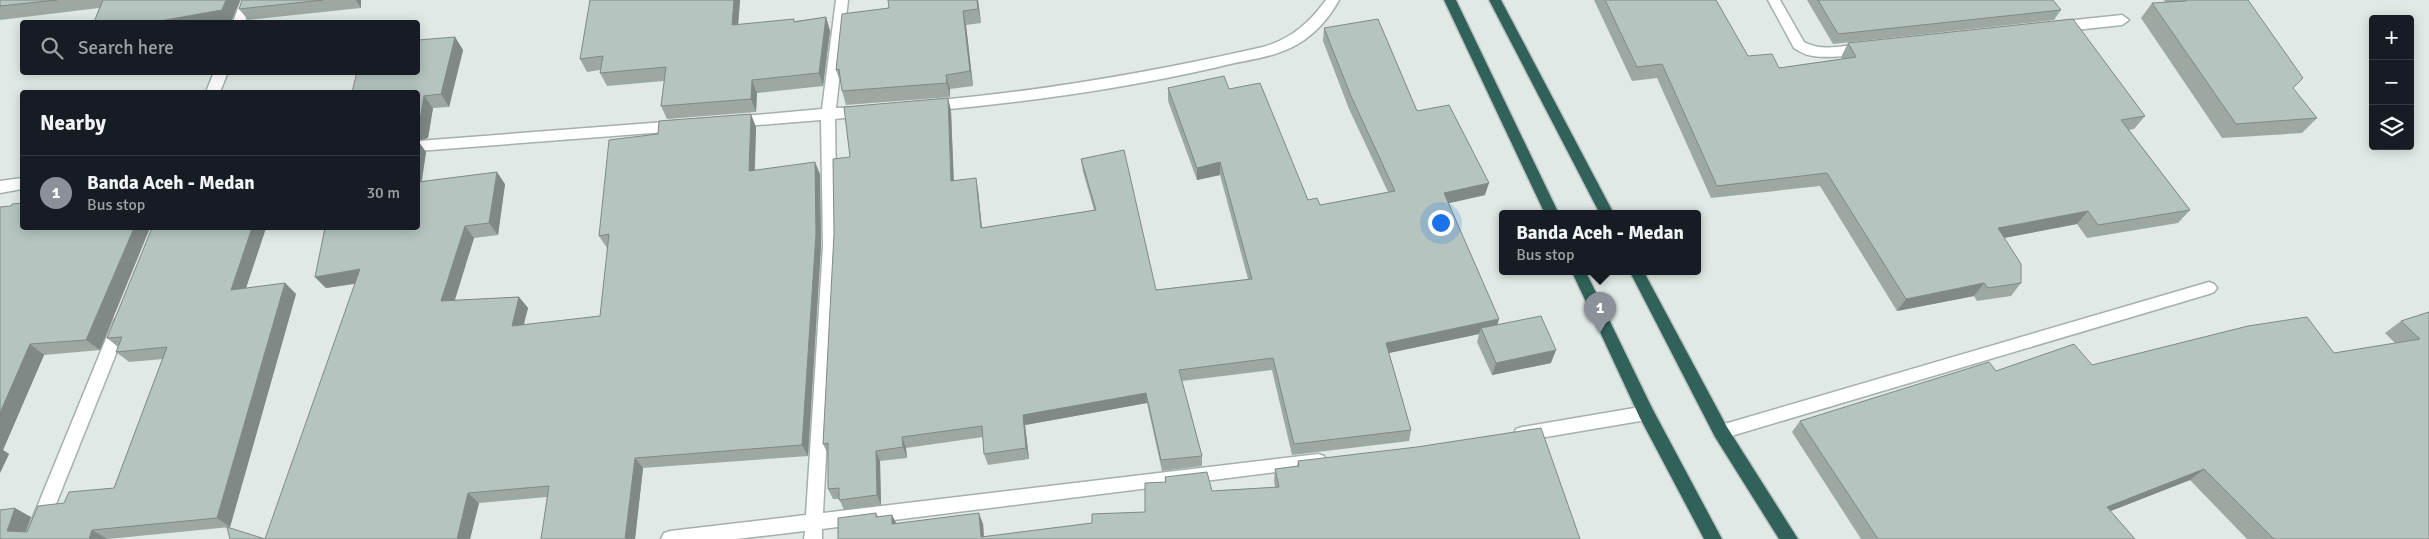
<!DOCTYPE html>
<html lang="en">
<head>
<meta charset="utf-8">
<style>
	body { margin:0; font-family:Signika,sans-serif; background:#242831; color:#f1f3f6 }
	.controls { position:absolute; right:15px; top:15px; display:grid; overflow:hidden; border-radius:5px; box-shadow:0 2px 12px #0003 }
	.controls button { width:45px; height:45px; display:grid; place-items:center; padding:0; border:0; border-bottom:1px solid #363941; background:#171b24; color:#f1f3f6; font:25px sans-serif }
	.you { position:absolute; left:1440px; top:222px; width:18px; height:18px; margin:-12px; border:4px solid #fff; border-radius:50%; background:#1a73e8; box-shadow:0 0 0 8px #1a73e833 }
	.badge { display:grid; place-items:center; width:32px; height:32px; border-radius:50%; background:#8c9099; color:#fff; font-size:16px; font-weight:700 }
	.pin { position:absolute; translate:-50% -41px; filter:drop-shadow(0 1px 2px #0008) }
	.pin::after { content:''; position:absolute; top:26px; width:18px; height:15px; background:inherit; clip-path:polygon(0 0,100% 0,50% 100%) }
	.popup { position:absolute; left:1499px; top:210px; width:202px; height:65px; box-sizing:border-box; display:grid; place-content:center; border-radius:5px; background:#171b24; filter:drop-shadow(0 1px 4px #0005); font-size:16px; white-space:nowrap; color:#9ea1a6 }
	.popup b { font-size:19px; color:#f1f3f6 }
	.popup::after { content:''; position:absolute; left:50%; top:100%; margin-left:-10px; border:10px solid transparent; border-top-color:#171b24 }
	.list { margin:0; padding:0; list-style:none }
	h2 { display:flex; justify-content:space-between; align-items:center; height:65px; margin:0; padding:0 20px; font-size:21px }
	h2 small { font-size:16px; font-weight:400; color:#9ea1a6 }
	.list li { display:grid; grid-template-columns:32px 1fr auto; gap:15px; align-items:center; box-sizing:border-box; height:75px; padding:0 20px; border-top:1px solid #363941 }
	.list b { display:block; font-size:19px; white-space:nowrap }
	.list p { margin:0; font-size:16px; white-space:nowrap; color:#9ea1a6 }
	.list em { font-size:16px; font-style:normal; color:#9ea1a6 }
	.icon { flex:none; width:28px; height:28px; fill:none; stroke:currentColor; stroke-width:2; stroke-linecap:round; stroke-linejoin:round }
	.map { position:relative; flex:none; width:2429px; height:539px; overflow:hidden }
	.search { position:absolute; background:#171b24; box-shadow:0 2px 12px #0003; left:20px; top:20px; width:400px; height:55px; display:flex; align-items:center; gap:12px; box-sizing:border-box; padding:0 18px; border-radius:5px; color:#9ea1a6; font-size:19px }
	.panel { position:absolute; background:#171b24; box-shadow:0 2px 12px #0003; left:20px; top:90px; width:400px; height:140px; border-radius:5px }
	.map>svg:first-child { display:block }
</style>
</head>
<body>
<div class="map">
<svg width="2429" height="539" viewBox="0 0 2429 539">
	<rect width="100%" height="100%" fill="#e0e9e5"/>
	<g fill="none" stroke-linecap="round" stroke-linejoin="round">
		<defs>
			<path id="minor" d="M241,0H253L245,22H233Z
				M836,0H848L836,108L870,107L872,111L870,115L835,119L837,246L823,513L1318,454L1324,456L1326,461L1324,466L822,529V539H804L805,531L736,539H661L664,533L670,531L806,515L823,246L821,120L733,127L728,126L726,122L728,118L733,117L822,109Z
				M1326,0H1339C1330,17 1315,34 1298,44C1275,58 1244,60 1218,67C1123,89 1027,102 930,111L925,110L923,106L925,102L930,101C1043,91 1153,72 1263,47C1291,39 1309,23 1326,0Z
				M1768,0H1780L1804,42C1822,52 1844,46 1864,43L1871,48C1865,57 1823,58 1813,56C1806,55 1800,52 1794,48Z
				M2122,15L2129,20L2122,25L2056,32L2049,27L2056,22Z
				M214,72H228L220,92H206Z
				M678,121L683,122L685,126L683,130L678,131L418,151V141Z
				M22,178V189L0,193V181Z
				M2209,282L2214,284L2217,288L2214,292L2209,294L1721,439L1715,437L1713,432L1715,427L1721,425Z
				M120,318L125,319L128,324L42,539H24L112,324L115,319Z
				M1646,406L1652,408L1654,413L1652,418L1646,420L1522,441L1516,439L1514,434L1516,429L1522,427Z"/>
			<path id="highway" d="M1444,0H1456L1559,214H1545Z
				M1489,0H1501L1614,214H1600Z
				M1572,272H1586L1652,408L1722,539H1704L1640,418Z
				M1630,272H1644L1727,427L1798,539H1779L1715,437Z"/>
		</defs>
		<!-- minor casing -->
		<use href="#minor" stroke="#a3b0ac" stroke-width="3"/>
		<!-- highway casing -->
		<use href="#highway" stroke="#bdc3c2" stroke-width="3"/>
		<!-- minor -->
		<use href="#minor" fill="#fff" fill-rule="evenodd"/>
		<!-- highway -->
		<use href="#highway" fill="#306259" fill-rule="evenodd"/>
	</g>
	<!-- wall -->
	<path fill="#9ca9a3" d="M0,0H240L231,22H94L99,8L0,20Z
		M242,0H361V8L248,20L239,9Z
		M590,0H740L738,25L795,21L826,17L830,31L823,86L757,93L756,112L667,119L661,106L664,81L607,86L600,73V70L587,72L580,59Z
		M978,0L981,23L966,25L973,86L950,89V97L846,105L842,91L841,84L836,70Z
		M1594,0H1716L1748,56L1779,68L1842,59L1841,57L1848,43L2145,116L2134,129L2129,130L2190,210L2178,223L2087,238L2077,224L2004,238L2021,283L2011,296L1977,301L1974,296L1897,311L1820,186L1711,198L1657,78L1632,81Z
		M1807,0H2053L2061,10L2054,20L1833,44Z
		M2164,0H2248L2293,89L2317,118L2302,133L2222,138L2141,18L2152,3L2165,2Z
		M1324,28L1417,111L1485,195L1449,203L1497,325L1551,363L1492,375L1477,342L1479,334L1389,353L1411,430L1409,441L1292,455L1272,370L1182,381L1202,456V466L1162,471L1147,403L1025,425L1029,459L988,465L984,454L983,437L906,448L907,458L880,461L881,505L844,510L839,499H833L828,489V454L823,444L850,157L948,98L951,111L954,181L978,190L982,228L1094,210L1083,172L1081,159L1156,290L1248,279L1220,175L1197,180L1168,101V88L1229,89L1308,200L1320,205L1388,192L1349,109L1323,41Z
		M455,37L463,50L449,107L433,108L428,138L418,92Z
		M756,127L755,170L820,174L821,246L808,456L643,468L635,539H541L547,497L479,503L470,539L355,284L326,288L315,277L418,228V141L426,152L422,181L505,184L498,235L474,238L454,300L519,297L528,308L524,325L600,316L608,247L607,248L599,236Z
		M0,207L100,350L44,355L3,450L9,454L0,473Z
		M152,228H266L246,288L285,283L296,294L230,527L108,539H0L31,517L25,532H27L64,503L114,488L163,359L129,362L116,352L118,347L107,338Z
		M2429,312V539H2247L2190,480L2110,511L2135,539H1861L1792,432L1800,421L1996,371L2092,365L2334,353L2395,343L2385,333L2401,321Z
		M1298,461L1580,539H838L876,513L878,517L892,515L896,523L983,524L984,537L1092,523L1145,512L1165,482V477L1212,491L1275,487L1274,481L1275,469L1297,466Z"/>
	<!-- shaded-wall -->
	<path fill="#7f8985" d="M226,0H240L231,22H154Z
		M356,0H361V8Z
		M734,0H740L737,39L732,25Z
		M977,0H978L981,23L978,9Z
		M963,11L966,25L973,86L970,71Z
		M826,17L830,31L823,86L819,73Z
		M455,37L463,50L449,107L441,94Z
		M946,75L950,89V97L947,83Z
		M752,80L757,93L756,112L751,99Z
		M424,96L433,108L428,138L418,141V126Z
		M948,98L951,111L954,193L951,181Z
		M751,114L756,127L754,183L749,171Z
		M418,141L426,152L419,195L418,193Z
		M815,162L820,174L821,246L808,456L802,445Z
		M1220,162V175L1197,180V168Z
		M497,172L505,184L498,235L489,223Z
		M976,178L978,190L983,240L981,228Z
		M1489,183L1485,195L1441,205L1444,193Z
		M2088,211L2077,224L1988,241L1998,228Z
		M465,226L474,238L451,313L441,301Z
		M134,228H150L100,350L86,340Z
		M252,228H266L242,300L231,290Z
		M360,269L371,281L326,288L315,277Z
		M285,283L296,294L230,527L217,518Z
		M1984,283L1974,296L1897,311L1906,299Z
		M519,297L528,308L520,337L512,326Z
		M1499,319L1496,330L1481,328L1479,334L1384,354L1386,343Z
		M30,344L44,355L3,450L9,454L0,473V413Z
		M1556,350L1551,363L1492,375L1496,363Z
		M1146,393L1147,403L1025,425L1029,459L1026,448L1023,415Z
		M902,437L906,448L907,458L903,447Z
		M876,451L880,461L881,505L877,495Z
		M635,458L643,468L635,539H625Z
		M2204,469L2190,480L2093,518L2107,507Z
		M468,493L479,503L470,539H457Z
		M15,508L31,517L23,539L7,531Z
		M979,513L983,524L984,539L981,537Z
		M892,515L898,527L892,524Z
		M92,530L107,539H89Z"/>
	<!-- building -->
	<path fill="#b5c4be" stroke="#7f8985" d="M0,0H57L0,6Z
		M103,0H226L222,10L154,22H94Z
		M242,0H323L239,9Z
		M590,0H734L732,25L794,19V22L826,17L819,73L752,80L751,99L661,106L666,67L600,73L603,56L580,59Z
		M888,0H977L978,9L963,11L970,71L946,75L947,83L842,91L839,69L836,70L842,14L889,8Z
		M1605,0H1716L1748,56L1772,54L1779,68L1856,57L1848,43L2073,19L2145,116L2121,120L2190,210L2098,225L2088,211L1998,228L2021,264V283L1988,288L1984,283L1906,299L1827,173L1717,186L1662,64L1637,67Z
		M1818,0H2053L2061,10L1838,34Z
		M2186,0H2248L2303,78L2293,88L2317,118L2236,124L2152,3L2186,1Z
		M1378,19L1417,111L1449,105L1489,183L1444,193L1499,319L1386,343L1411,430L1294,444L1273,358L1179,370L1202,456L1161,460L1146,393L1023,415L1026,448L984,454L982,426L902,437L903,447L876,451L877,495L839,500V488L828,489V443L823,444L834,234L833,159L850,157L844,107L948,98L951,181L976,178L981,228L1096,210L1081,159L1124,150L1156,290L1252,279L1220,162L1197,168L1168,88L1224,76L1229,89L1260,83L1308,200L1317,198L1320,205L1395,191L1351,96L1324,28Z
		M455,37L441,94L424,96L419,126H418V92H352L357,72H418V40Z
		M751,114L749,171L815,162L816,234L802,445L635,458L625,539H541L549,486L468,493L457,539H265L360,269L315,277L325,228H418V182L497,172L489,223L465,226L441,301L519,297L512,326L600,316L609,234L599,236L609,140L658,134L659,121Z
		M22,203V228H134L86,340L30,344L0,413V207L11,206L12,204Z
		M152,228H252L231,290L285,283L217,518L92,530L89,539H0V510L15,508L7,531L27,532L38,506L64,503L69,492L114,488L167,347L116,352L122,337L107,338Z
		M2429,312V539H2274L2204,469L2107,507L2135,539H1878L1800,421L1989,362L1996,371L2074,344L2092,365L2248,326L2307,317L2334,353L2420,339L2401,321Z
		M1541,316L1556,350L1496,363L1481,328Z
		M1541,428L1580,539H838V518L876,513V517L892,515V524L979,513L981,537L1092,523V514L1145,512V483L1166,482L1165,477L1207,472L1212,491L1279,487L1275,469L1299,466L1298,461L1417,447Z
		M227,527L265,539H230Z"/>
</svg>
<div class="controls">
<button>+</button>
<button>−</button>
<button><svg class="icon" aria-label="layers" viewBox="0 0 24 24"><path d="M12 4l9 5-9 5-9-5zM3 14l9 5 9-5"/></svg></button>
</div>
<div class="you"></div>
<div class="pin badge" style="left:1600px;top:333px">1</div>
<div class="popup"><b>Banda Aceh - Medan</b>Bus stop</div>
<div class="search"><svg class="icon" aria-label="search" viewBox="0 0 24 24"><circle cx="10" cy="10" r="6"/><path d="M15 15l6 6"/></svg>Search here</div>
<section class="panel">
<h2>Nearby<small></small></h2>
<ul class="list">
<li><span class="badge">1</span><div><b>Banda Aceh - Medan</b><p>Bus stop</p></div><em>30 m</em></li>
</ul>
</section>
</div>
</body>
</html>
